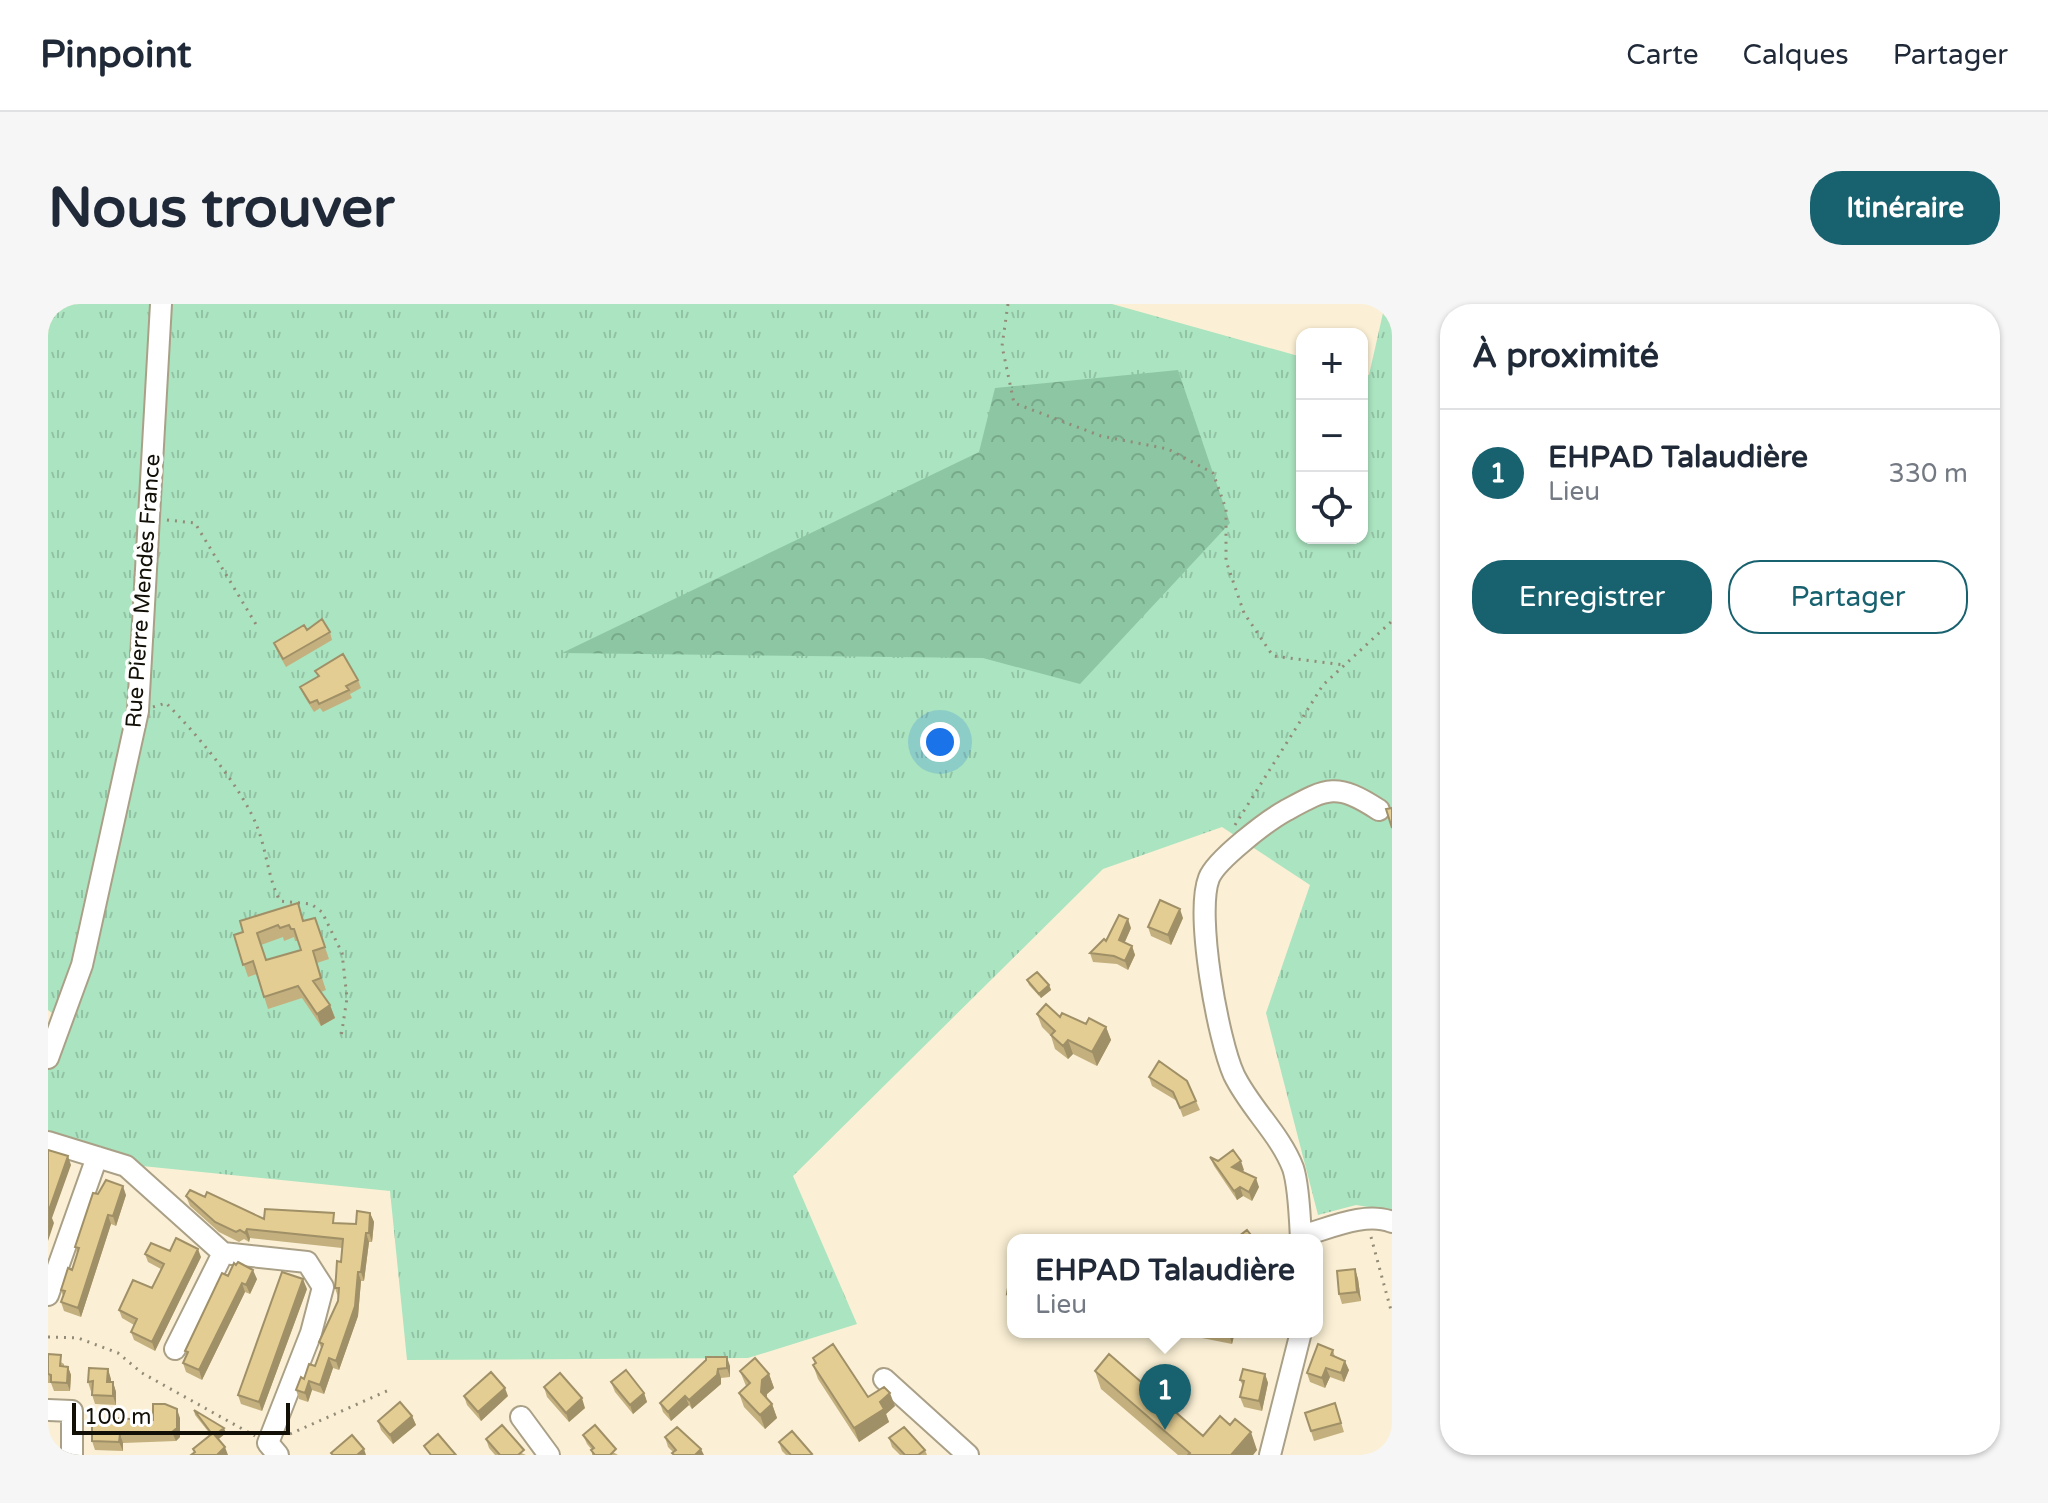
<!DOCTYPE html>
<html lang="fr">
<head>
<meta charset="utf-8">
<style>
	body { margin:0; font-family:"Varela Round",sans-serif; background:#f6f6f7; color:#1f2937 }
	.controls { position:absolute; right:24px; top:24px; display:grid; overflow:hidden; border-radius:16px; box-shadow:0 2px 6px #0004 }
	.controls button { width:72px; height:72px; display:grid; place-items:center; padding:0; border:0; border-bottom:2px solid #e0e1e3; background:#fff; color:#1f2937; font:40px sans-serif }
	.scale { position:absolute; left:24px; bottom:20px; width:218px; box-sizing:border-box; padding-left:8px; border:4px solid #120f06; border-top:0; font-size:22px; line-height:28px; white-space:nowrap; color:#120f06; -webkit-text-stroke:6px #fff; paint-order:stroke }
	.you { position:absolute; left:892px; top:438px; width:28px; height:28px; margin:-20px; border:6px solid #fff; border-radius:50%; background:#1a73e8; box-shadow:0 0 0 12px #1a73e833 }
	.badge { display:grid; place-items:center; width:52px; height:52px; border-radius:50%; background:#18616f; color:#fff; font-size:26px; font-weight:700 }
	.pin { position:absolute; translate:-50% -66px; filter:drop-shadow(0 2px 4px #0008) }
	.pin::after { content:''; position:absolute; top:42px; width:28px; height:24px; background:inherit; clip-path:polygon(0 0,100% 0,50% 100%) }
	.popup { position:absolute; left:959px; top:930px; width:316px; height:104px; box-sizing:border-box; display:grid; place-content:center; border-radius:16px; background:#fff; filter:drop-shadow(0 2px 6px #0005); font-size:26px; white-space:nowrap; color:#747a83 }
	.popup b { font-size:30px; color:#1f2937 }
	.popup::after { content:''; position:absolute; left:50%; top:100%; margin-left:-16px; border:16px solid transparent; border-top-color:#fff }
	.list { margin:0; padding:0; list-style:none }
	h2 { display:flex; justify-content:space-between; align-items:center; height:104px; margin:0; padding:0 32px; font-size:34px }
	h2 small { font-size:26px; font-weight:400; color:#747a83 }
	.list li { display:grid; grid-template-columns:52px 1fr auto; gap:24px; align-items:center; box-sizing:border-box; height:128px; padding:0 32px; border-top:2px solid #e0e1e3 }
	.list b { display:block; font-size:30px; white-space:nowrap }
	.list p { margin:0; font-size:26px; white-space:nowrap; color:#747a83 }
	.list em { font-size:26px; font-style:normal; color:#747a83 }
	.actions { display:flex; gap:16px; padding:24px 32px }
	.actions a { flex:1; padding:18px 0; border:2px solid #18616f; border-radius:32px; text-align:center; font-size:28px; color:#18616f }
	.actions .main { background:#18616f; color:#fff }
	.icon { flex:none; width:44px; height:44px; fill:none; stroke:currentColor; stroke-width:2; stroke-linecap:round; stroke-linejoin:round }
	.map { position:relative; flex:none; width:1344px; height:1151px; overflow:hidden; border-radius:32px }
	header { display:flex; align-items:center; gap:48px; box-sizing:border-box; height:112px; padding:0 40px; background:#fff; border-bottom:2px solid #e0e1e3 }
	header strong { font-size:38px }
	nav { display:flex; gap:44px; margin-inline-start:auto; font-size:28px }
	.intro { display:flex; align-items:center; justify-content:space-between; box-sizing:border-box; height:192px; padding:0 48px }
	h1 { margin:0; font-size:56px }
	.button { padding:20px 36px; border-radius:32px; background:#18616f; color:#fff; font-size:28px; font-weight:700 }
	main { display:flex; gap:48px; padding:0 48px }
	aside { flex:1; background:#fff; border-radius:32px; box-shadow:0 2px 6px #0004 }
	.map>svg:first-child { display:block }
</style>
</head>
<body>
<header>
<strong>Pinpoint</strong>
<nav><a>Carte</a><a>Calques</a><a>Partager</a></nav>
</header>
<div class="intro"><h1>Nous trouver</h1><a class="button">Itinéraire</a></div>
<main>
<div class="map">
<svg width="1344" height="1151" viewBox="0 0 1344 1151">
	<defs>
		<pattern id="grass-tufts" width="24" height="20" patternUnits="userSpaceOnUse" patternTransform="scale(2)"><rect width="24" height="20" fill="#abe4c0"/><path d="M3 7l-1-3M5 7V3M7 7l1-3M15 17l-1-3M17 17v-4M19 17l1-3" fill="none" stroke="#92c2a4"/></pattern>
		<pattern id="forest-crowns" width="20" height="18" patternUnits="userSpaceOnUse" patternTransform="scale(2)"><rect width="20" height="18" fill="#8cc6a2"/><path d="M2 6a3 3 0 1 1 6 0M12 15a3 3 0 1 1 6 0" fill="none" stroke="#78a98a"/></pattern>
	</defs>
	<rect width="100%" height="100%" fill="#fbf0d5"/>
	<!-- grass -->
	<path fill="url(#grass-tufts)" d="M0,0H1064L1254,53V234H1314V70L1321,71L1337,0H1344V907L1308,901L1270,911L1218,709L1262,581L1174,523L1055,565L745,872L809,1020L700,1054L359,1056L342,887L94,862L0,830V758L8,712L0,706Z"/>
	<!-- forest -->
	<path fill="url(#forest-crowns)" d="M1130,66L1182,219L1032,380L935,354L514,349L931,148L947,84Z"/>
	<g fill="none" stroke-linecap="round" stroke-linejoin="round">
		<defs>
			<path id="minor" d="M0,754L34,661L90,407L113,0
				M0,838L78,862L175,949L259,958L275,983L263,1029L220,1139L230,1151
				M1253,932C1280,925 1317,907 1344,918
				M1253,936C1252,916 1251,882 1245,864C1232,830 1202,804 1186,771C1170,736 1147,610 1161,574C1168,556 1219,517 1237,507C1279,484 1288,478 1331,506
				M0,991L49,853
				M127,1045L175,949
				M836,1075L920,1151
				M0,1106L24,1107V1151
				M473,1113L501,1151
				M1222,1151L1253,1028"/>
		</defs>
		<!-- minor casing -->
		<use href="#minor" stroke="#aaa087" stroke-width="24"/>
		<!-- path -->
		<path stroke="#928b78" stroke-width="3" stroke-dasharray="2 6" stroke-linecap="butt" d="M960,0L954,42L966,99L1053,132L1120,145L1165,169L1178,205V257L1196,309L1225,352L1296,361
			M119,216L147,219L209,322
			M105,403L118,399C148,429 196,486 210,525C219,549 220,574 232,597L263,600L274,608L294,649L299,694L293,733
			M1187,521L1275,381L1344,317
			M1323,933L1344,1010
			M0,1033L30,1034L70,1049L94,1069L207,1132
			M242,1130L341,1086"/>
		<!-- minor -->
		<use href="#minor" stroke="#fff" stroke-width="20"/>
	</g>
	<!-- wall -->
	<path fill="#c4b07e" fill-rule="evenodd" d="M259,326L282,328L284,336L238,363L229,347L226,339Z
		M267,367L310,376L313,384L302,390L304,394L275,408L272,404L266,408L256,392L252,383L270,373Z
		M267,614L281,655L269,659L278,686L273,688L282,701L287,714L273,722L254,694L220,705L209,670L200,673L186,631ZM235,633L236,637L246,633L247,637H250L253,646L218,656L213,641Z
		M1135,614L1123,641L1103,632L1100,623Z
		M1083,624L1077,638L1084,642L1087,651L1080,666L1069,660L1045,658L1042,649L1058,637Z
		M979,676L1001,681L1003,686L993,694L981,681Z
		M989,710L1012,713L1038,720L1058,723L1063,736L1049,762L1025,750L1020,755L1007,745L1003,732L994,723Z
		M1101,773L1148,797L1152,806L1135,813L1129,797L1104,782Z
		M1162,853L1196,866L1194,868L1211,883L1204,897L1195,892L1189,896L1166,862Z
		M50,890L78,891L68,922L63,920L33,1013L16,1007L13,998L15,992L13,986L24,966L29,949L27,943Z
		M138,892L157,893L216,915L308,920L322,909L326,918L324,938H321L316,977H313L310,1012L291,1066L285,1064L276,1090L264,1086L260,1098L251,1095L248,1086L267,1062L273,1044L271,1038L290,997V993L287,984L293,958L294,944L202,934L201,938L196,935L191,938L171,928L142,902Z
		M122,947L153,953L107,1047L86,1036L83,1028L86,1021L74,1014L71,1006L104,984L113,965L100,958L97,950Z
		M1307,965L1310,975L1313,997L1294,1000L1291,990Z
		M180,972L209,975L202,990L197,988L154,1076L138,1068L135,1059L138,1052L137,1047Z
		M965,972V1004L959,990Z
		M259,985L214,1107L193,1100L190,1091Z
		M1147,1028H1187L1184,1040L1154,1034L1153,1029Z
		M1285,1046L1287,1053L1301,1066L1296,1078L1282,1073L1277,1084L1262,1078L1259,1069Z
		M0,1050L16,1060V1062L20,1063L23,1071L22,1087H6L3,1079H0Z
		M765,1054L820,1093L847,1102L838,1110L841,1118L811,1138L770,1075L765,1061L767,1060Z
		M658,1056L682,1062V1073L673,1074V1080L644,1105L641,1101L623,1117L615,1108L612,1099Z
		M60,1065L63,1078H65L68,1088V1101L47,1100L40,1078Z
		M692,1067L721,1070L726,1084L719,1090V1094L724,1100L729,1114L717,1125L696,1103L691,1089L698,1082Z
		M1047,1067L1155,1132L1209,1146L1205,1151H1130L1053,1085Z
		M1217,1070L1220,1079L1214,1107L1196,1103L1192,1093L1195,1082L1192,1076Z
		M563,1078L596,1089L599,1098L585,1110L567,1088Z
		M496,1083L537,1104L521,1118L499,1093Z
		M416,1092H460L433,1117L419,1101Z
		M1287,1099L1296,1128L1266,1137L1257,1109Z
		M146,1106L178,1129L170,1135L146,1148L145,1145L163,1131L147,1111Z
		M364,1112L368,1121L345,1140L333,1126L330,1117Z
		M132,1114V1133L128,1137L75,1139V1147L47,1146L44,1137L105,1116Z
		M535,1131L570,1151H544V1146L539,1140Z
		M617,1133L656,1151H625V1148L620,1143Z
		M841,1134L877,1146L879,1151H852L844,1143Z
		M438,1135L478,1151H447L441,1144Z
		M731,1138L764,1150L765,1151H738L734,1147Z"/>
	<!-- shaded-wall -->
	<path fill="#a09067" d="M1132,605L1135,614L1123,641L1120,631Z
		M1080,615L1083,624L1074,644L1071,636Z
		M1084,642L1087,651L1080,666L1077,657Z
		M1001,681L1003,686L993,694L991,690Z
		M282,701L287,714L273,722L269,710Z
		M1058,723L1063,736L1049,762L1044,748Z
		M1020,736L1025,750L1020,755L1015,742Z
		M20,852L23,861L4,914L6,919L0,937V909Z
		M1193,857L1196,866L1188,872L1184,863Z
		M1208,874L1211,883L1204,897L1201,888Z
		M75,882L78,891L68,922L65,912Z
		M1192,883L1195,892L1189,896L1186,887Z
		M322,909L326,918L324,938L321,929Z
		M60,911L63,920L33,1013L30,1004Z
		M199,925L202,934L201,938L197,929Z
		M318,929L321,938L316,977L313,968Z
		M150,945L153,953L107,1047L104,1038Z
		M1307,965L1310,975L1313,997L1309,988Z
		M205,966L209,975L202,990L198,981Z
		M310,968L313,977L310,1012L291,1066L288,1057Z
		M255,975L259,985L214,1107L211,1098Z
		M194,979L197,988L154,1076L151,1066Z
		M1181,1028H1187L1184,1040L1181,1030Z
		M679,1053L682,1062V1073L679,1064Z
		M281,1054L285,1064L276,1090L272,1081Z
		M1297,1057L1301,1066L1296,1078L1293,1069Z
		M20,1063L23,1071L22,1087L19,1079Z
		M1278,1064L1282,1073L1277,1084L1274,1074Z
		M60,1065L63,1075V1087L59,1078Z
		M670,1065L673,1074V1080L644,1105L641,1096Z
		M721,1070L726,1084L719,1090L718,1102L713,1088L714,1076Z
		M1217,1070L1220,1079L1214,1107L1211,1097Z
		M261,1077L264,1086L260,1098L257,1089Z
		M65,1078L68,1088V1101L65,1092Z
		M457,1084L460,1092L433,1117L430,1108Z
		M596,1089L599,1098L585,1110L582,1101Z
		M842,1089L847,1102L838,1110L841,1118L811,1138L806,1124Z
		M637,1092L641,1101L623,1117L620,1108Z
		M534,1094L537,1104L521,1118L518,1109Z
		M724,1100L729,1114L717,1125L712,1111Z
		M129,1105L132,1114V1133L128,1137L124,1128Z
		M364,1112L368,1121L345,1140L342,1131Z
		M176,1124L178,1129L167,1138L166,1133Z
		M1203,1128L1209,1146L1205,1151H1183Z
		M72,1130L75,1139V1147L71,1138Z
		M177,1143L180,1151H169Z
		M316,1145L318,1151H309Z
		M653,1145L656,1151H647Z"/>
	<!-- building -->
	<path fill="#e4cd93" stroke="#a09067" stroke-width="2" fill-rule="evenodd" d="M274,315L282,328L235,355L226,339L256,321L259,326Z
		M295,350L310,376L298,382L301,386L271,400L269,396L262,399L252,383L271,372L267,367Z
		M1344,504V524L1338,505Z
		M1112,596L1132,605L1120,631L1100,623Z
		M250,599L255,617L267,614L277,643L265,647L273,674L265,677L282,701L269,710L250,682L216,693L205,657L195,661L186,631L195,628L192,617ZM230,621L232,624L241,621L243,625H246L253,646L218,656L209,629Z
		M1071,611L1080,615L1071,636L1084,642L1077,657L1066,652L1042,649L1056,635L1058,637Z
		M989,668L1001,681L991,690L979,676Z
		M998,700L1012,713L1014,709L1038,720L1041,714L1058,723L1044,748L1020,736L1015,742L1003,731L1007,727L989,710Z
		M1111,757L1139,777L1148,797L1132,804L1125,788L1101,773Z
		M0,846L20,852L0,909Z
		M1185,846L1193,857L1184,863L1208,874L1201,888L1192,883L1186,887L1162,853L1170,857Z
		M58,876L75,882L65,912L60,911L30,1004L13,998L17,987L13,986L20,964L24,966L31,944L27,943L45,889L50,890Z
		M142,886L157,893L159,888L216,915L217,905L286,909L285,919L308,920L309,907L322,909L321,929H318L313,968H310L307,1002L288,1057L281,1054L272,1081L261,1077L257,1089L248,1086L253,1073L256,1075L261,1060L267,1062L275,1040L271,1038L290,997L291,984H287L288,973L289,957L293,958L295,935L199,925L197,929L192,926L188,928L167,918L138,892Z
		M1199,926L1207,936H1186Z
		M128,934L150,945L104,1038L83,1028L89,1015L71,1006L85,976L104,984L116,960L97,950L103,939L122,947Z
		M190,958L205,966L198,981L194,979L151,1066L135,1059L140,1048L137,1047L174,969L180,972L186,959L188,961Z
		M1307,965L1309,988L1291,990L1289,967Z
		M234,968L255,975L211,1098L190,1091Z
		M965,972V988L959,990L961,977Z
		M785,1040L820,1093L836,1083L842,1089L832,1098L836,1105L806,1124L765,1061L768,1059L765,1054Z
		M1270,1040L1285,1046L1283,1051L1297,1057L1293,1069L1278,1064L1274,1074L1259,1069Z
		M0,1050L13,1051L12,1062L20,1063L19,1079L3,1078V1071L0,1070Z
		M1061,1050L1155,1132L1172,1112L1182,1121L1187,1115L1203,1128L1183,1151H1140L1142,1149L1047,1067Z
		M658,1053H679V1064L670,1065L669,1071L641,1096L637,1092L620,1108L612,1099L658,1056Z
		M707,1054L721,1070L714,1076L713,1088L724,1100L712,1111L691,1089L702,1079L692,1067Z
		M41,1064L60,1065L59,1078H65V1092L44,1091L45,1077L40,1078Z
		M1195,1065L1217,1070L1211,1097L1192,1093L1196,1077L1192,1076Z
		M578,1066L596,1089L582,1101L563,1078Z
		M443,1068L457,1084L430,1108L416,1092Z
		M512,1069L534,1094L518,1109L496,1083Z
		M352,1098L364,1112L342,1131L330,1117Z
		M1287,1099L1293,1119L1263,1127L1257,1109Z
		M105,1100H117L129,1105V1124L124,1128L72,1130L71,1138L44,1137V1119L62,1120L63,1114L105,1116Z
		M146,1106L176,1124L167,1131L165,1129L164,1130Z
		M454,1121L476,1146L470,1151H452L438,1135Z
		M547,1121L568,1145L562,1151H547L543,1146L546,1144L535,1131Z
		M629,1123L653,1145L647,1151H626L624,1149L628,1146L617,1133Z
		M856,1123L877,1146L870,1151H857L841,1134Z
		M744,1127L764,1150L762,1151H743L731,1138Z
		M165,1129L177,1143L169,1151H143L147,1148L145,1145Z
		M390,1130L408,1151H383L376,1142Z
		M304,1131L316,1145L309,1151H285L283,1149Z"/>
	<g text-anchor="middle" dominant-baseline="central" stroke-width="8" stroke-linejoin="round" paint-order="stroke">
		<!-- street labels -->
		<g font-size="22" fill="#120f06" stroke="#fff">
			<text transform="translate(95 287) rotate(-86)">Rue Pierre Mendès France</text>
		</g>
	</g>
</svg>
<div class="controls">
<button>+</button>
<button>−</button>
<button><svg class="icon" aria-label="locate" viewBox="0 0 24 24"><circle cx="12" cy="12" r="6"/><path d="M12 2v4M12 18v4M2 12h4M18 12h4"/></svg></button>
</div>
<div class="scale">100 m</div>
<div class="you"></div>
<div class="pin badge" style="left:1117px;top:1126px">1</div>
<div class="popup"><b>EHPAD Talaudière</b>Lieu</div>
</div>
<aside>
<h2>À proximité<small></small></h2>
<ul class="list">
<li><span class="badge">1</span><div><b>EHPAD Talaudière</b><p>Lieu</p></div><em>330 m</em></li>
</ul>
<div class="actions"><a class="main">Enregistrer</a><a>Partager</a></div>
</aside>
</main>
</body>
</html>
